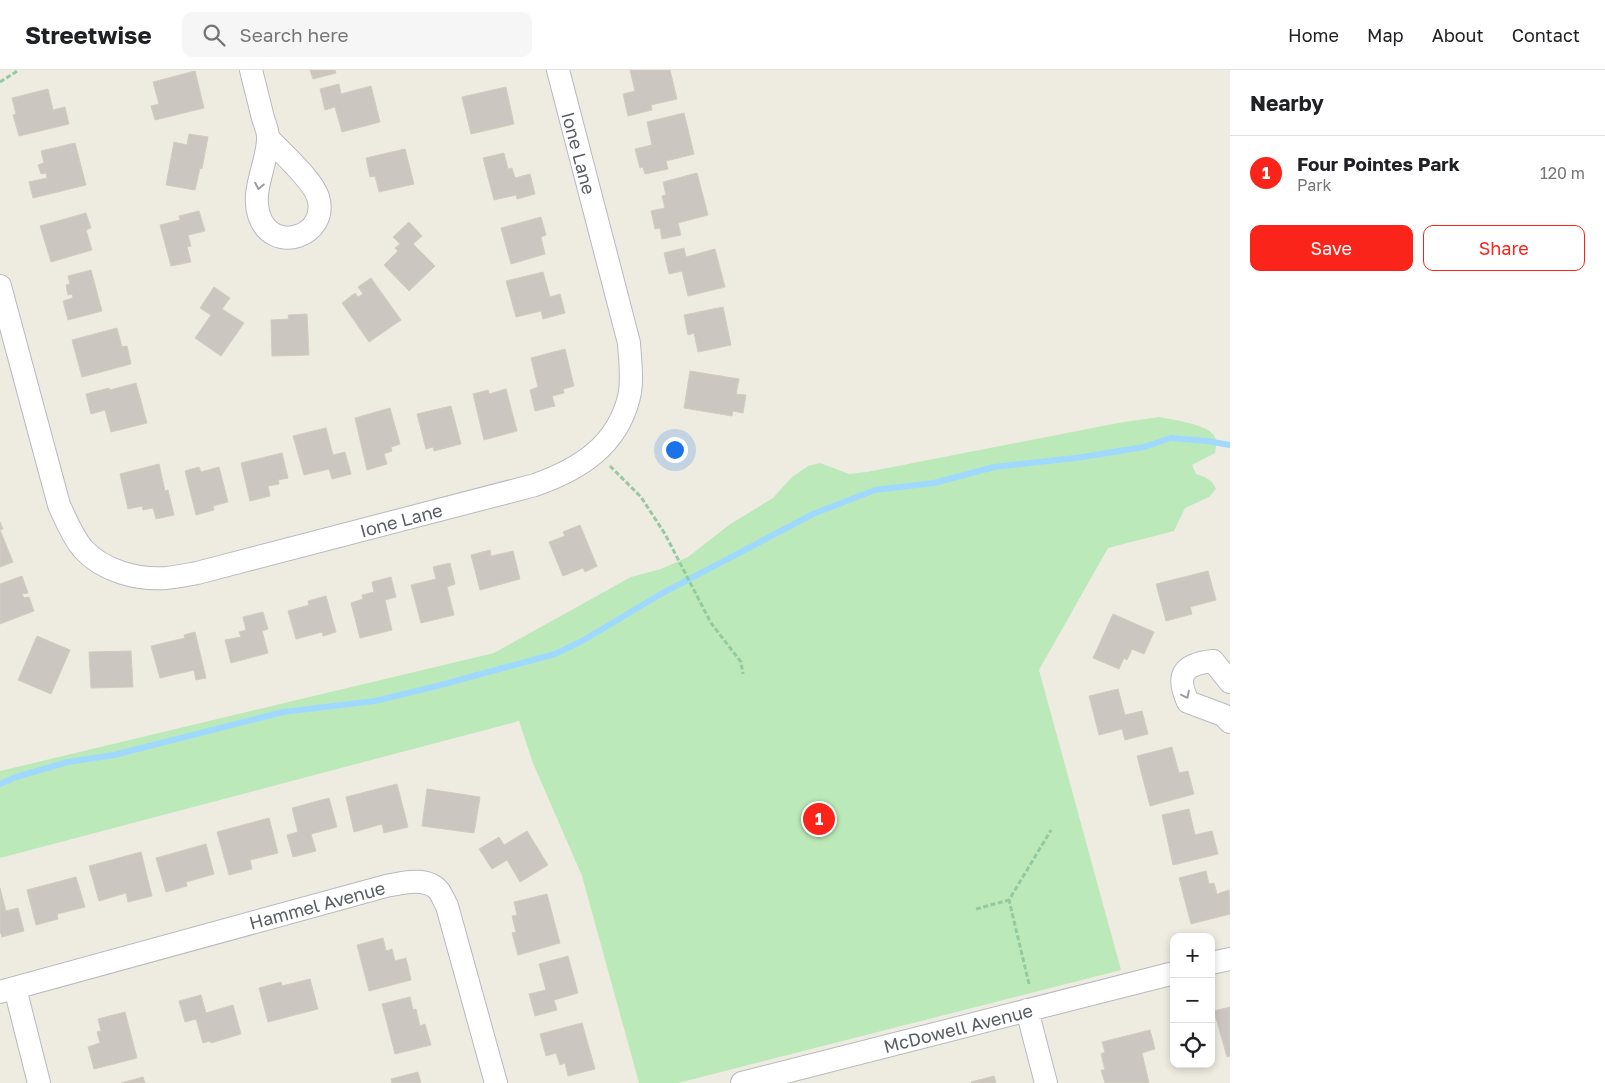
<!DOCTYPE html>
<html lang="en">
<head>
<meta charset="utf-8">
<style>
	body { margin:0; font-family:"Golos Text",sans-serif; background:#f6f6f6; color:#202124 }
	.controls { position:absolute; right:15px; bottom:15px; display:grid; overflow:hidden; border-radius:10px; box-shadow:0 2px 8px #0003 }
	.controls button { width:45px; height:45px; display:grid; place-items:center; padding:0; border:0; border-bottom:1px solid #e0e0e0; background:#fff; color:#202124; font:25px sans-serif }
	.you { position:absolute; left:674px; top:379px; width:18px; height:18px; margin:-12px; border:4px solid #fff; border-radius:50%; background:#1a73e8; box-shadow:0 0 0 8px #1a73e833 }
	.badge { display:grid; place-items:center; width:32px; height:32px; border-radius:50%; background:#fa241b; color:#fff; font-size:16px; font-weight:700 }
	.pin { position:absolute; translate:-50% -50%; border:2px solid #fff; box-shadow:0 1px 5px #0006 }
	.list { margin:0; padding:0; list-style:none }
	h2 { display:flex; justify-content:space-between; align-items:center; height:65px; margin:0; padding:0 20px; font-size:21px }
	h2 small { font-size:16px; font-weight:400; color:#757577 }
	.list li { display:grid; grid-template-columns:32px 1fr auto; gap:15px; align-items:center; box-sizing:border-box; height:75px; padding:0 20px; border-top:1px solid #e0e0e0 }
	.list b { display:block; font-size:19px; white-space:nowrap }
	.list p { margin:0; font-size:16px; white-space:nowrap; color:#757577 }
	.list em { font-size:16px; font-style:normal; color:#757577 }
	.actions { display:flex; gap:10px; padding:15px 20px }
	.actions a { flex:1; padding:11px 0; border:1px solid #fa241b; border-radius:10px; text-align:center; font-size:18px; color:#fa241b }
	.actions .main { background:#fa241b; color:#fff }
	.icon { flex:none; width:28px; height:28px; fill:none; stroke:currentColor; stroke-width:2; stroke-linecap:round; stroke-linejoin:round }
	.map { position:relative; flex:none; width:1230px; height:1013px; overflow:hidden }
	header { display:flex; align-items:center; gap:30px; box-sizing:border-box; height:70px; padding:0 25px; background:#fff; border-bottom:1px solid #e0e0e0 }
	header strong { font-size:24px }
	nav { display:flex; gap:28px; margin-inline-start:auto; font-size:18px }
	.search { width:350px; height:45px; background:#f6f6f6; display:flex; align-items:center; gap:12px; box-sizing:border-box; padding:0 18px; border-radius:10px; color:#757577; font-size:19px }
	main { display:flex }
	aside { flex:1; background:#fff }
	.map>svg:first-child { display:block }
</style>
</head>
<body>
<header>
<strong>Streetwise</strong>
<div class="search"><svg class="icon" aria-label="search" viewBox="0 0 24 24"><circle cx="10" cy="10" r="6"/><path d="M15 15l6 6"/></svg>Search here</div>
<nav><a>Home</a><a>Map</a><a>About</a><a>Contact</a></nav>
</header>
<main>
<div class="map">
<svg width="1230" height="1013" viewBox="0 0 1230 1013">
	<rect width="100%" height="100%" fill="#eeebe1"/>
	<!-- green -->
	<path fill="#bce9ba" d="M1159,347C1173,350 1209,354 1215,367C1217,371 1216,378 1215,383L1192,395L1196,404C1205,407 1212,409 1216,419L1209,427L1185,438L1174,461L1108,478L1039,600L1121,900L678,1013H639L582,806L533,693L519,651L0,788V701L494,583L631,507L661,499L688,487L729,455L773,428L792,407L808,396L820,393L849,404L867,402L1118,353Z"/>
	<g fill="none" stroke-linecap="round" stroke-linejoin="round">
		<!-- stream -->
		<path stroke="#a0d9ff" stroke-width="6" d="M0,714L16,707L68,692L114,685L283,642L375,631L437,616L555,584L584,570L659,525L813,444L875,420L934,413L994,397L1076,388L1144,377L1171,368L1207,371L1230,375"/>
	</g>
	<!-- building -->
	<path fill="#cbc7c0" stroke="#d3ccbe" d="M310,0H335L336,3L313,9Z
		M630,0H670L677,29L651,35L652,40L628,46L623,24L635,21Z
		M195,1L204,38L155,50L151,36L159,34L153,12Z
		M339,14L341,24L371,16L380,52L342,62L335,37L325,40L320,19Z
		M506,17L514,54L471,64L462,27Z
		M48,19L53,40L65,37L69,54L19,66L13,45L16,44L12,28Z
		M684,43L694,84L666,91L668,99L645,104L643,97L640,98L635,79L652,75L647,52Z
		M189,64L208,67L202,99L200,98L195,120L166,115L174,72L187,75Z
		M75,73L86,115L33,128L29,112L47,108L46,103L41,104L38,95L44,93L41,81Z
		M405,79L414,114L379,122L375,106L370,107L366,88Z
		M504,83L508,99L512,98L515,108L530,104L535,124L517,129L516,125L494,130L483,88Z
		M697,103L708,145L678,153L681,165L662,169L660,158L655,159L651,141L665,138L662,126L666,125L663,112Z
		M199,141L205,161L188,165L191,176L187,177L191,192L171,196L160,155L180,150L179,146Z
		M86,143L91,158L86,160L92,180L51,192L40,156Z
		M541,147L546,165L541,167L545,184L511,194L501,158Z
		M409,152L422,166L413,174L435,196L409,221L384,195L398,181L395,178L400,174L393,167Z
		M684,178L686,187L715,179L725,217L688,226L682,201L669,204L664,183Z
		M91,200L102,241L68,250L63,231L73,228L72,224L68,225L67,221L66,215L70,214L68,206Z
		M543,202L550,227L560,224L565,243L543,249L541,241L516,247L506,211Z
		M371,208L401,250L369,272L342,233L355,223L358,227L363,224L358,217Z
		M214,217L230,228L222,239L244,253L221,286L195,268L211,245L200,238Z
		M723,237L731,275L698,282L694,263L688,265L684,245Z
		M307,244L309,285L272,286L271,250L289,249L288,245Z
		M117,258L122,277L127,276L131,294L82,307L72,270Z
		M565,279L574,316L563,319L564,323L552,326L555,336L535,341L530,320L538,317L531,288Z
		M690,301L739,309L736,324L746,325L743,343L733,341L732,346L684,338Z
		M136,313L147,353L111,362L105,340L91,344L86,324L109,318L110,320Z
		M506,319L517,361L484,370L473,324L488,320L489,324Z
		M451,336L461,374L434,381L433,377L426,379L417,344Z
		M390,338L400,374L391,377L392,381L384,384L387,394L367,400L355,348Z
		M326,358L333,385L345,382L351,404L332,409L329,399L304,405L293,366Z
		M282,383L288,408L278,410L279,414L268,416L270,426L250,431L241,393Z
		M159,394L165,421L168,420L174,445L156,449L153,438L143,440L142,436L128,439L120,404Z
		M199,397L201,402L219,397L228,432L213,436L214,440L196,445L185,401Z
		M0,452L3,459L0,460L13,492L0,497Z
		M580,455L597,496L585,502L583,498L563,506L549,472L565,466L563,462Z
		M490,480L491,486L513,481L520,509L480,520L471,485Z
		M450,493L455,514L447,517L454,545L421,553L411,515L436,509L433,497Z
		M1208,501L1216,530L1190,537L1192,544L1166,551L1156,514Z
		M22,506L28,523L22,524L24,528L29,527L34,541L0,554V514Z
		M391,507L396,527L385,530L392,560L360,568L351,533L363,529L362,525L374,522L372,512Z
		M326,526L336,562L323,566L322,562L296,569L288,541L309,535L308,531Z
		M263,542L268,559L262,561L268,583L231,593L225,570L241,567L239,562L246,560L243,547Z
		M1113,544L1154,562L1144,584L1132,579L1127,590L1124,588L1119,599L1093,588Z
		M195,562L206,608L196,610L194,600L160,608L151,576L185,568L184,565Z
		M37,566L70,580L51,624L18,610Z
		M131,581L133,617L91,618L89,582Z
		M1118,619L1125,645L1142,641L1148,664L1125,670L1122,659L1099,665L1089,626Z
		M1172,677L1179,703L1188,701L1194,724L1150,736L1137,686Z
		M397,714L408,757L384,763L382,754L354,762L346,727Z
		M427,719L480,727L474,763L422,756Z
		M329,728L337,757L311,764L316,781L293,787L287,765L298,762L292,738Z
		M1189,739L1195,765L1212,761L1218,784L1173,795L1162,745Z
		M269,748L278,783L250,790L252,799L229,805L217,762Z
		M527,761L548,795L520,812L507,790L492,799L479,779L499,767L504,775Z
		M206,774L214,804L186,812L187,816L166,822L156,788Z
		M141,782L152,826L128,832L126,823L99,831L89,796Z
		M1206,801L1209,814L1214,813L1217,824L1229,820L1230,844L1191,854L1179,808Z
		M76,807L85,837L57,844L58,849L36,855L27,820Z
		M0,818L6,841L18,838L24,861L2,867L0,861Z
		M547,824L560,873L518,885L512,863L516,862L512,846L517,845L514,832Z
		M383,868L386,881L392,879L395,891L406,888L411,910L369,921L357,875Z
		M568,886L578,923L554,930L557,940L535,946L529,924L546,920L539,894Z
		M310,909L318,939L268,952L259,918L281,912L282,916Z
		M201,925L206,943L233,935L241,964L211,973L210,971L203,973L196,949L185,952L179,931Z
		M410,927L413,940L416,939L420,956L425,954L431,975L395,984L382,934Z
		M1230,937V986L1227,987L1214,941Z
		M125,942L137,988L94,999L88,977L100,973L97,962L101,961L98,949Z
		M582,953L595,999L568,1006L565,993L560,995L556,983L546,986L540,964Z
		M1150,960L1155,979L1142,983L1149,1013H1105L1101,1000H1105L1101,984L1105,982L1102,972Z
		M418,1002L421,1013H392L391,1009Z
		M994,1006L996,1013H972L971,1012Z
		M143,1007L145,1013H121Z"/>
	<g fill="none" stroke-linecap="round" stroke-linejoin="round">
		<defs>
			<path id="minor" d="M251,0C255,16 259,32 263,48C265,55 269,63 268,70C267,94 251,121 259,145C272,186 330,166 318,127C312,109 282,83 269,69
				M0,216L59,435C66,450 72,466 83,479C103,501 137,510 166,508C176,507 186,505 197,503L535,415C580,399 617,376 629,327C633,310 630,290 629,273L558,0
				M1230,612L1213,591C1184,594 1175,604 1188,632L1223,645L1230,652
				M1211,893L1230,889
				M15,918L39,1013
				M0,922L386,816C402,813 427,806 439,821C442,825 444,831 447,836L496,1013
				M1027,940L1046,1013
				M742,1013L1174,903"/>
		</defs>
		<!-- minor casing -->
		<use href="#minor" stroke="#b6babf" stroke-width="24"/>
		<!-- path -->
		<path stroke="#93caa0" stroke-width="3" stroke-dasharray="5 2.5" stroke-linecap="butt" d="M0,12L19,0
			M610,396L641,427L665,464L711,553L741,592L743,604
			M976,839L1009,830
			M1029,914L1009,830L1051,760"/>
		<!-- minor -->
		<use href="#minor" stroke="#fff" stroke-width="22"/>
	</g>
	<!-- one-way arrows -->
	<defs><path id="oneway-chevron" d="M-2-3.5L2.5 0L-2 3.5" fill="none" stroke-width="1.6" stroke-linecap="round" stroke-linejoin="round" transform="scale(1.25)"/></defs>
	<g stroke="#9b9ea1">
		<use href="#oneway-chevron" transform="translate(259 116) rotate(101)"/>
		<use href="#oneway-chevron" transform="translate(1186 625) rotate(64)"/>
	</g>
	<g text-anchor="middle" dominant-baseline="central" stroke-width="4" stroke-linejoin="round" paint-order="stroke">
		<!-- street labels -->
		<g font-size="18" fill="#595e63" stroke="#fff">
			<text transform="translate(579 83) rotate(75)">Ione Lane</text>
			<text transform="translate(401 450) rotate(-15)">Ione Lane</text>
			<text transform="translate(317 835) rotate(-15)">Hammel Avenue</text>
			<text transform="translate(958 958) rotate(-14)">McDowell Avenue</text>
		</g>
	</g>
</svg>
<div class="controls">
<button>+</button>
<button>−</button>
<button><svg class="icon" aria-label="locate" viewBox="0 0 24 24"><circle cx="12" cy="12" r="6"/><path d="M12 2v4M12 18v4M2 12h4M18 12h4"/></svg></button>
</div>
<div class="you"></div>
<div class="pin badge" style="left:819px;top:749px">1</div>
</div>
<aside>
<h2>Nearby<small></small></h2>
<ul class="list">
<li><span class="badge">1</span><div><b>Four Pointes Park</b><p>Park</p></div><em>120 m</em></li>
</ul>
<div class="actions"><a class="main">Save</a><a>Share</a></div>
</aside>
</main>
</body>
</html>
